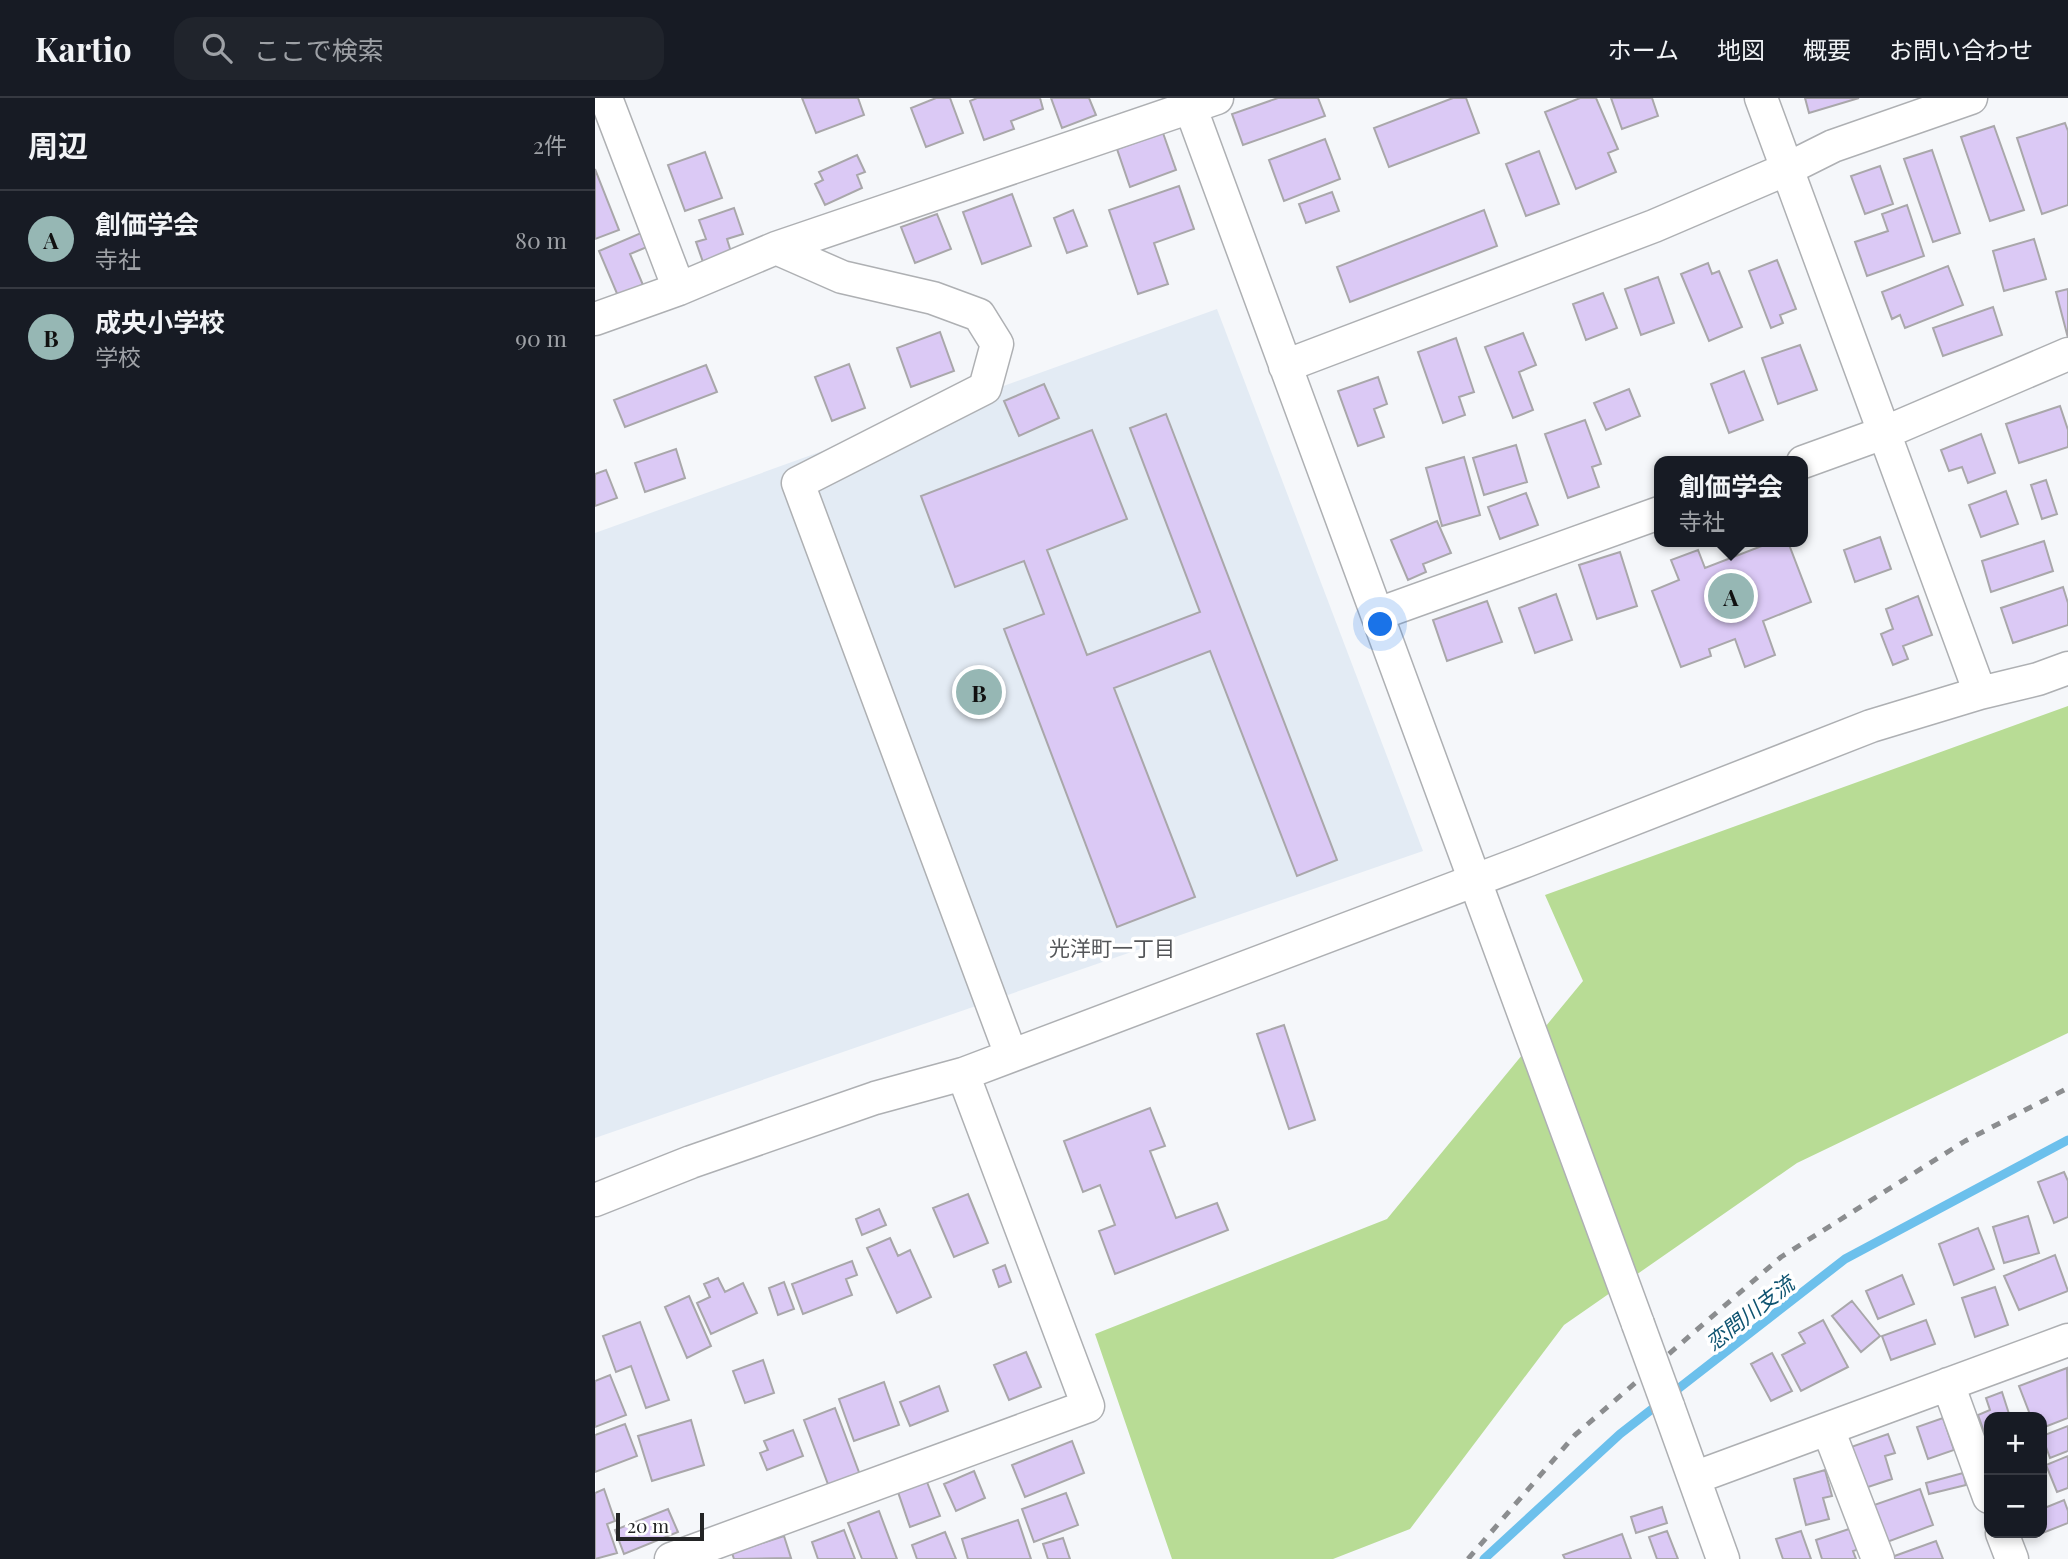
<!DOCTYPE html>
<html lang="ja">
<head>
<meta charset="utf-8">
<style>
	body { margin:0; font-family:"Playfair Display","Noto Sans JP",serif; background:#20242c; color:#f1f3f6 }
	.controls { position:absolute; right:21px; bottom:21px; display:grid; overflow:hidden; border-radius:14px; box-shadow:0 4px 10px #0003 }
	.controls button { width:63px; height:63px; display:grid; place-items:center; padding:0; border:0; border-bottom:2px solid #363941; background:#171b24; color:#f1f3f6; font:35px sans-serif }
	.scale { position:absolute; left:21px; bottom:18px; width:88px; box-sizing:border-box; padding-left:7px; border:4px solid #232425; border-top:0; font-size:19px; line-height:24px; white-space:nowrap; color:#232425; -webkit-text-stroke:5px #fff; paint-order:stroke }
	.you { position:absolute; left:786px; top:527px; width:24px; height:24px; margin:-18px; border:5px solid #fff; border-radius:50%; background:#1a73e8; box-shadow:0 0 0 10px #1a73e833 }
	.badge { display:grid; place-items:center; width:46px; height:46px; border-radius:50%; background:#96b7b4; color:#111; font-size:23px; font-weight:700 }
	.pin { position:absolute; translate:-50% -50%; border:4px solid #fff; box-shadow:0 2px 7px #0006 }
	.popup { position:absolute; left:1059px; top:358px; width:154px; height:91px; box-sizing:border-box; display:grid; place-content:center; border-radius:14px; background:#171b24; filter:drop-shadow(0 2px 5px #0005); font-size:23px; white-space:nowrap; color:#9ea1a6 }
	.popup b { font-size:26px; color:#f1f3f6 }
	.popup::after { content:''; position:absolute; left:50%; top:100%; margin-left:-14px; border:14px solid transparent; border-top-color:#171b24 }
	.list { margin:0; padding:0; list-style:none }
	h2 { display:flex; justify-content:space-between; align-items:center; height:91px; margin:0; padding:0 28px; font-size:30px }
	h2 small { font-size:23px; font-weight:400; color:#9ea1a6 }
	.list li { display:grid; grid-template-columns:46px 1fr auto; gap:21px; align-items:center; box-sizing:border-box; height:98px; padding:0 28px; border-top:2px solid #363941 }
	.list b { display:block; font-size:26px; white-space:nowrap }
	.list p { margin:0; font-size:23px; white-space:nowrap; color:#9ea1a6 }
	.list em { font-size:23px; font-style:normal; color:#9ea1a6 }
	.icon { flex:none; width:38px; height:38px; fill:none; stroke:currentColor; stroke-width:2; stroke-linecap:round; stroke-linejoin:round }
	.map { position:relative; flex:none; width:1473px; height:1461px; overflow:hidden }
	header { display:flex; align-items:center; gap:42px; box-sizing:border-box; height:98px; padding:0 35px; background:#171b24; border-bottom:2px solid #363941 }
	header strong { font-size:33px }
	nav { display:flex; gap:38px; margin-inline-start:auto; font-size:24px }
	.search { width:490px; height:63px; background:#20242c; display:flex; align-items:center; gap:18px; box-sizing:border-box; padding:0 24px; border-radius:21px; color:#9ea1a6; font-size:26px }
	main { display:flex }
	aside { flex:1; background:#171b24 }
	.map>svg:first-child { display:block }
</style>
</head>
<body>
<header>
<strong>Kartio</strong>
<div class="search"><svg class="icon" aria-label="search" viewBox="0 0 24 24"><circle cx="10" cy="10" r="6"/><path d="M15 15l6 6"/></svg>ここで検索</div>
<nav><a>ホーム</a><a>地図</a><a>概要</a><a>お問い合わせ</a></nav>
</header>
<main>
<aside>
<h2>周辺<small>2件</small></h2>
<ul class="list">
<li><span class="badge">A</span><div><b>創価学会</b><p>寺社</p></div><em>80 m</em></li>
<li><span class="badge">B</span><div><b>成央小学校</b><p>学校</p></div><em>90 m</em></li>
</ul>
</aside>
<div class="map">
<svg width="1473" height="1461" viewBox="0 0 1473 1461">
	<rect width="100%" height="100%" fill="#f5f7fa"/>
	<!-- built -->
	<path fill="#e3ebf4" d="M622,211L828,753L0,1040V435Z"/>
	<!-- green -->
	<path fill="#b8dc95" d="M1473,608V935L1202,1065L969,1227L815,1431L738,1461H577L500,1236L792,1121L988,883L950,797Z"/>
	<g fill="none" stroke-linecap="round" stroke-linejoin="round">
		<!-- stream -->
		<path stroke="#6cc0ec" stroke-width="9" d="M889,1461L1025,1336L1250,1161L1473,1042"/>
	</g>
	<!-- building -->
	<path fill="#dbc9f5" stroke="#a9a7aa" stroke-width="2" d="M207,0H263L269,17L221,35Z
		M341,0H355L368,35L331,49L316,10Z
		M382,0H445L448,11L416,23L419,31L389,42L375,3Z
		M456,0H494L501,17L467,30Z
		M683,0H723L730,18L648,47L637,16Z
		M858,0H871L884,35L794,69L779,30Z
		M985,0H1001L1023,51L1013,55L1021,74L981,91L950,14Z
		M1016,0H1057L1063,18L1027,31Z
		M1210,0H1264L1214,15Z
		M1470,25L1473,33V107L1447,116L1422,40Z
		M1399,28L1429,112L1395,123L1366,39Z
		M568,35L581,72L535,89L522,51Z
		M730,41L745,81L689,103L674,62Z
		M1337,52L1365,135L1338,144L1309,61Z
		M944,53L964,106L931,118L911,66Z
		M110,54L127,100L90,113L73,67Z
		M262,57L270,74L262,77L267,90L230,107L220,86L228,82L224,74Z
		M1285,68L1298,106L1270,116L1256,78Z
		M0,71L24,132L0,141Z
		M584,88L599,131L559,145L573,186L543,196L514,112Z
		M737,94L744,113L711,125L704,106Z
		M417,96L436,148L387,166L368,114Z
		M1312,107L1329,158L1272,178L1260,144L1293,133L1287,116Z
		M139,110L148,136L132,141L136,154L108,164L101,144L111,141L104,122Z
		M478,112L492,148L472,155L459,120Z
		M889,112L902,148L755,204L742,169Z
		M342,116L356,151L320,165L306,129Z
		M46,135L52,149L35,156L48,187L23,198L4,153Z
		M1439,141L1451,181L1409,193L1398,153Z
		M1182,162L1201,211L1185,217L1188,225L1176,230L1154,173Z
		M1113,165L1117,176L1124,173L1147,229L1114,243L1086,176Z
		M1353,168L1368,207L1310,230L1305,217L1297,221L1287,194Z
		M1063,179L1079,225L1046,237L1030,191Z
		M1473,191V240L1461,194Z
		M1008,195L1022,230L991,242L978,206Z
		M1398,209L1407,237L1348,258L1338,230Z
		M345,234L359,273L316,289L302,250Z
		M928,235L941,267L924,274L938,312L918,320L890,249Z
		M861,240L879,294L864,299L870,317L848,325L823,254Z
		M1205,247L1222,292L1183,306L1167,260Z
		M254,266L270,310L237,323L220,279Z
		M111,267L122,294L30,329L19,302Z
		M1149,273L1168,322L1134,335L1116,286Z
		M783,279L792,306L779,311L789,339L763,348L743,293Z
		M449,286L464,320L424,338L409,303Z
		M1034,291L1045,318L1011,332L999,305Z
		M1465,308L1473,332V349L1424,365L1411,326Z
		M571,316L742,762L702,778L615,553L519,590L600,799L522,829L409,531L449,516L429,463L360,489L326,398L497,332L532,421L452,452L492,557L605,514L535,330Z
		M990,322L1006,366L997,369L1004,389L973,400L950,336Z
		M1386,336L1400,375L1373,385L1367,369L1354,373L1346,352Z
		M921,347L932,384L889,397L878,360Z
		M81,351L90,380L50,394L40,365Z
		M869,359L885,417L847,428L831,370Z
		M11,372L22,400L0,408V376Z
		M1451,382L1462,416L1447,421L1436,387Z
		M1411,393L1423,426L1386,439L1374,407Z
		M931,395L943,427L905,441L893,409Z
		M842,423L856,455L828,466L831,474L813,482L796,442Z
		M1285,439L1296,471L1260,484L1249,452Z
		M1449,443L1458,473L1396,494L1387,463Z
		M1177,444H1193L1216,504L1168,523L1180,557L1150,569L1140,541L1114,551L1116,558L1086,569L1057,493L1084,482L1076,462L1103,452L1110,470Z
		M1025,454L1042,508L1002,521L984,467Z
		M1468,489L1473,505V527L1418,545L1406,510Z
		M961,496L977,542L940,555L924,510Z
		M1323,498L1337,537L1308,548L1313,561L1298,567L1286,536L1298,531L1291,511Z
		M892,503L907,544L852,563L838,522Z
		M689,927L720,1022L694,1031L662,936Z
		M555,1010L570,1048L555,1053L581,1120L622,1105L633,1132L520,1176L504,1133L520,1127L505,1087L488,1094L469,1043Z
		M1469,1074L1473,1083V1119L1459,1125L1443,1084Z
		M373,1096L393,1145L359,1159L338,1110Z
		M284,1111L291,1127L267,1137L261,1121Z
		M1433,1118L1444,1155L1409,1165L1398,1129Z
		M1383,1130L1399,1171L1359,1187L1344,1146Z
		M295,1140L303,1158L315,1152L336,1199L302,1215L272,1150Z
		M1460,1157L1473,1193L1424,1212L1409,1178Z
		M257,1163L262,1177L251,1181L257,1197L208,1216L197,1186Z
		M410,1167L416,1184L404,1189L398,1172Z
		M1307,1177L1319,1206L1283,1221L1271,1193Z
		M123,1180L130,1194L148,1185L162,1215L116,1236L102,1205L115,1199L109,1186Z
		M189,1184L199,1211L183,1217L174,1190Z
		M1400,1189L1413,1227L1380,1239L1367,1200Z
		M94,1198L116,1248L92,1260L70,1209Z
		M1257,1203L1285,1238L1266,1254L1237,1218Z
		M1228,1222L1253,1269L1206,1293L1187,1257L1210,1245L1204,1235Z
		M1331,1222L1340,1246L1296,1262L1287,1238Z
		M45,1224L74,1302L51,1310L36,1268L21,1274L8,1238Z
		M431,1254L446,1289L414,1302L399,1267Z
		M1177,1255L1197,1293L1176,1303L1156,1266Z
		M168,1262L179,1295L150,1305L138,1273Z
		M1472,1270L1473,1320L1447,1330V1319H1436L1424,1288Z
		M15,1277L31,1317L0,1329V1283Z
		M289,1284L304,1327L259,1343L244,1301Z
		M344,1288L353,1313L315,1328L305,1304Z
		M1407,1294L1415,1319H1394V1348L1383,1317L1395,1312L1391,1300Z
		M240,1310L265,1377L234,1389L209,1322Z
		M1348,1320L1359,1352L1333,1361L1322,1329Z
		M96,1322L109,1367L57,1383L43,1338Z
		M30,1326L42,1358L0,1374V1337Z
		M1473,1328V1353L1455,1360L1447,1338Z
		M198,1332L208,1358L172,1372L165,1355L173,1352L169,1343Z
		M1293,1336L1300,1355L1290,1358L1297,1381L1270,1390L1256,1349Z
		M477,1343L489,1375L430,1399L417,1367Z
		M1473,1358V1390L1462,1394L1451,1367Z
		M1230,1372L1237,1398L1228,1400L1234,1421L1211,1427L1199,1381Z
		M379,1373L390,1400L361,1413L349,1386Z
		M1368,1375L1371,1387L1334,1396L1331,1385Z
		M332,1384L345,1418L315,1429L303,1394Z
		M9,1391L20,1423L12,1426L22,1455L0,1461V1395Z
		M1325,1391L1338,1427L1292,1444L1279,1407Z
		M471,1395L483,1427L439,1444L427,1411Z
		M1469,1402L1473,1413V1425L1445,1436L1447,1411Z
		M1067,1409L1072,1425L1041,1435L1036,1419Z
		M73,1411L83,1434L29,1456L20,1432Z
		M284,1413L302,1461H267L253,1425Z
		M423,1422L436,1461H373L367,1441Z
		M1266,1427L1273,1448L1258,1453L1261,1461H1227L1221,1442Z
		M249,1432L260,1461H223L217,1444Z
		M1072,1433L1083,1461H1062L1054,1439Z
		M1206,1433L1216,1461H1188L1181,1441Z
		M350,1434L361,1461H322L317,1447Z
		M1027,1436L1036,1461H970L968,1457Z
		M189,1438L196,1460L139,1461L137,1455Z
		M468,1440L475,1461H453L448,1446Z
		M1341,1443L1348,1461H1295L1294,1460Z"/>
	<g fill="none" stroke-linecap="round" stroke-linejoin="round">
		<defs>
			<path id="minor" d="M11,0L84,191
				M592,0L1043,1226
				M1166,0L1385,595
				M181,150L247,179L338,200L384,217L402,246L390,290L203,385L416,957
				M0,221L84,191L181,150L622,0
				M690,268L1059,128L1192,71L1238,48L1376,0
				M1208,364L1291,334L1473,256
				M783,516L1064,415
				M0,1102L96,1064L280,1000L368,976L931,763L1276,628L1385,595L1443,581L1473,570
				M1353,1286L1394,1399
				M1073,1308L1128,1461
				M1233,1331L1283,1461
				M1099,1380L1473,1242
				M1407,1435L1417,1461
				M76,1461L493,1308L368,976"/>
		</defs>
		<!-- minor casing -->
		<use href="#minor" stroke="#aeb0b3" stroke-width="35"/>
		<!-- minor -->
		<use href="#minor" stroke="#fff" stroke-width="32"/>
		<!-- rail -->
		<path stroke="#8b8d8f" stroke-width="5" stroke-dasharray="9 9" stroke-linecap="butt" d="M873,1461L980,1337L1186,1159L1370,1043L1473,990"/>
		<defs>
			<path id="minor-bridge" d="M1043,1226L1073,1308"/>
		</defs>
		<!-- minor-bridge casing -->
		<use href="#minor-bridge" stroke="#aeb0b3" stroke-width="35" stroke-linecap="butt"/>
		<!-- minor-bridge -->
		<use href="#minor-bridge" stroke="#fff" stroke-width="32"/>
	</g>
	<g text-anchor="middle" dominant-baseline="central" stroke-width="7" stroke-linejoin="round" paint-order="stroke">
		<!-- neighbourhood labels -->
		<g font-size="21" fill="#545659" stroke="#fff">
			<text x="517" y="849">光洋町一丁目</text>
		</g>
		<!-- water labels -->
		<g font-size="21" font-style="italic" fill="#0f5471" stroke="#fff">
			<text transform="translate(1154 1214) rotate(-38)">恋問川支流</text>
		</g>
	</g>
</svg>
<div class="controls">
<button>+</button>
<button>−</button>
</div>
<div class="scale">20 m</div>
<div class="you"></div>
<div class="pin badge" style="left:1136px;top:498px">A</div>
<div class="popup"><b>創価学会</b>寺社</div>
<div class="pin badge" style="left:384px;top:594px">B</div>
</div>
</main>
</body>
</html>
